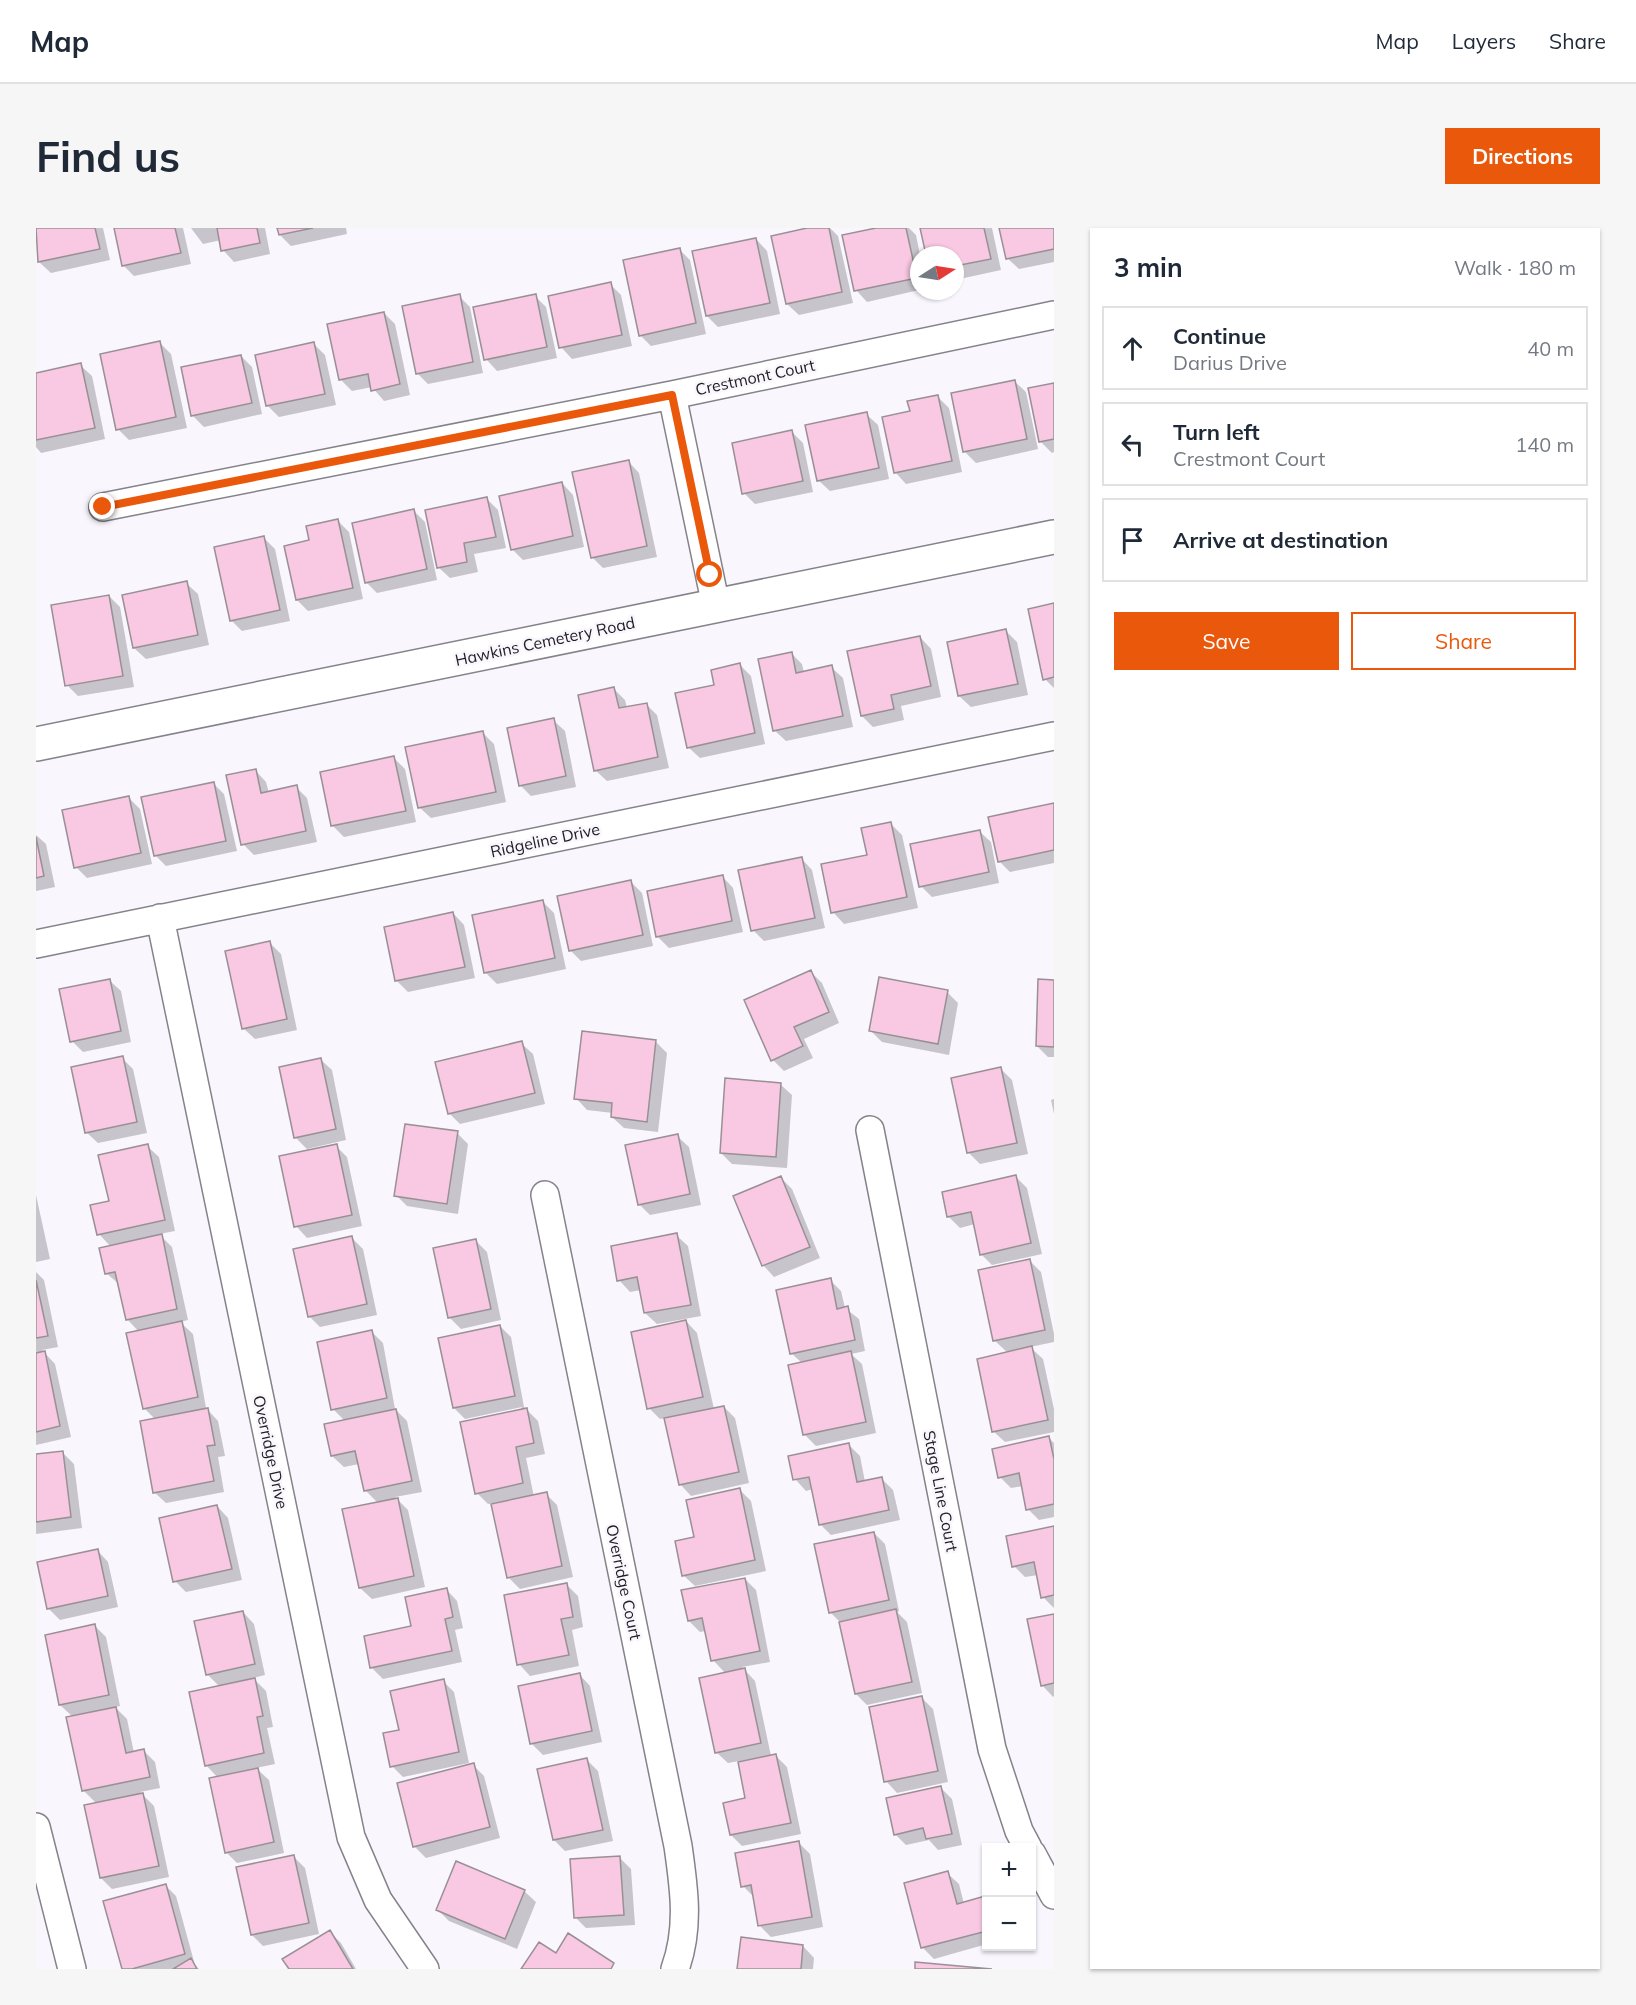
<!DOCTYPE html>
<html lang="en">
<head>
<meta charset="utf-8">
<style>
	body { margin:0; font-family:Mulish,sans-serif; background:#f6f6f7; color:#1f2937 }
	.controls { position:absolute; right:18px; bottom:18px; display:grid; overflow:hidden; border-radius:0px; box-shadow:0 2px 4px #0004 }
	.controls button { width:54px; height:54px; display:grid; place-items:center; padding:0; border:0; border-bottom:2px solid #e0e1e3; background:#fff; color:#1f2937; font:30px sans-serif }
	.compass { position:absolute; left:874px; top:18px; width:54px; height:54px; border-radius:50%; background:#fff; box-shadow:0 2px 4px #0004; rotate:78deg }
	.stop { position:absolute; width:18px; height:18px; margin:-14px; border:4px solid #ea580c; border-radius:50%; background:#fff }
	.stop.end { background:#ea580c; border-color:#fff; box-shadow:0 2px 6px #0008 }
	.list { margin:0; padding:0; list-style:none }
	h2 { display:flex; justify-content:space-between; align-items:center; height:78px; margin:0; padding:0 24px; font-size:26px }
	h2 small { font-size:20px; font-weight:400; color:#747a83 }
	.list li { display:grid; grid-template-columns:39px 1fr auto; gap:18px; align-items:center; box-sizing:border-box; height:84px; margin:0 12px 12px; padding:0 12px; border:2px solid #e0e1e3; border-radius:0px }
	.list b { display:block; font-size:22px; white-space:nowrap }
	.list p { margin:0; font-size:20px; white-space:nowrap; color:#747a83 }
	.list em { font-size:20px; font-style:normal; color:#747a83 }
	.actions { display:flex; gap:12px; padding:18px 24px }
	.actions a { flex:1; padding:14px 0; border:2px solid #ea580c; border-radius:0px; text-align:center; font-size:21px; color:#ea580c }
	.actions .main { background:#ea580c; color:#fff }
	.icon { flex:none; width:33px; height:33px; fill:none; stroke:currentColor; stroke-width:2; stroke-linecap:round; stroke-linejoin:round }
	.map { position:relative; flex:none; width:1018px; height:1741px; overflow:hidden; border-radius:0px }
	header { display:flex; align-items:center; gap:36px; box-sizing:border-box; height:84px; padding:0 30px; background:#fff; border-bottom:2px solid #e0e1e3 }
	header strong { font-size:28px }
	nav { display:flex; gap:33px; margin-inline-start:auto; font-size:21px }
	.intro { display:flex; align-items:center; justify-content:space-between; box-sizing:border-box; height:144px; padding:0 36px }
	h1 { margin:0; font-size:42px }
	.button { padding:15px 27px; border-radius:0px; background:#ea580c; color:#fff; font-size:21px; font-weight:700 }
	main { display:flex; gap:36px; padding:0 36px }
	aside { flex:1; background:#fff; border-radius:0px; box-shadow:0 2px 4px #0004 }
	.map>svg:first-child { display:block }
</style>
</head>
<body>
<header>
<strong>Map</strong>
<nav><a>Map</a><a>Layers</a><a>Share</a></nav>
</header>
<div class="intro"><h1>Find us</h1><a class="button">Directions</a></div>
<main>
<div class="map">
<svg width="1018" height="1741" viewBox="0 0 1018 1741">
	<rect width="100%" height="100%" fill="#f9f6fe"/>
	<!-- shadow -->
	<path fill="#0003" d="M0,0H67L74,32L15,45L3,34Z
		M79,0H147L155,36L98,48L87,37Z
		M155,0H229L234,26L198,34L187,22L185,12L167,16Z
		M243,0H310L311,6L255,18L244,7Z
		M778,0H794L802,8L817,75L763,87L751,76Z
		M847,0H873L880,7L884,27L883,62L831,74L820,62Z
		M886,0H956L965,42L919,52V27H891Z
		M965,0H1018V34L983,41L971,30Z
		M720,11L731,23L744,86L682,99L671,88Z
		M643,21L654,32L670,106L615,118L604,107Z
		M574,56L585,67L596,118L536,131L525,119Z
		M423,68L434,79L447,145L392,156L381,145Z
		M499,68L510,79L521,130L461,143L450,131Z
		M348,85L359,96L374,167L348,173L336,159L316,163L305,152Z
		M124,115L135,126L151,200L93,212L82,201Z
		M278,116L289,127L300,177L243,189L232,178L221,128Z
		M205,128L216,139L226,186L168,199L156,187Z
		M44,137L56,148L69,211L5,225L0,219V146Z
		M978,153L990,164L1002,221L940,235L928,223Z
		M1018,156V224L1016,225L1005,214L994,161Z
		M901,168L913,180L926,244L870,256L859,244L875,185Z
		M830,186L842,197L853,251L794,263L782,252Z
		M756,204L767,215L777,264L719,276L708,265Z
		M592,233L603,245L621,329L567,340L556,329Z
		M526,255L537,267L548,319L487,332L476,321Z
		M451,271L462,282L470,320L438,326L442,344L414,350L402,339Z
		M378,283L389,294L401,352L341,365L330,354Z
		M302,293L313,304L327,371L272,383L261,372L275,313Z
		M228,310L239,321L254,393L206,403L195,392Z
		M150,355L162,366L173,417L110,431L98,420Z
		M73,368L84,379L98,459L42,468L31,457Z
		M1018,377V460L1009,451L994,382Z
		M970,403L981,414L992,467L935,479L923,468Z
		M884,409L895,421L905,469L865,478L868,492L837,499L826,488Z
		M755,425L766,436L768,445L795,439L807,450L817,499L750,513L738,502Z
		M704,437L715,448L729,516L664,530L652,519L680,458Z
		M578,461L589,472L591,480L610,476L621,487L633,540L571,553L559,542Z
		M517,492L529,503L540,559L495,568L484,557Z
		M446,504L458,516L470,574L395,590L383,579Z
		M358,530L369,541L380,594L308,609L297,598L286,545Z
		M219,542L230,554L233,565L260,559L271,570L281,614L218,627L207,616Z
		M177,555L188,566L201,623L130,638L119,627Z
		M92,569L104,581L116,636L51,650L40,639Z
		M1018,577V635L974,644L963,633L954,590Z
		M855,596L866,607L882,680L808,696L797,684Z
		M943,603L955,614L963,655L896,669L885,658Z
		M0,607L10,616L19,659L0,663Z
		M765,630L776,642L789,700L728,713L717,702Z
		M686,648L697,660L707,704L633,720L622,709Z
		M595,654L606,665L617,718L545,733L534,722Z
		M507,674L518,685L530,741L461,756L449,744Z
		M417,685L428,697L439,750L372,764L361,753Z
		M234,715L245,726L261,802L219,811L207,800Z
		M775,744L786,755L803,795L768,811L777,830L748,843L737,832Z
		M73,752L85,763L95,814L47,824L36,813Z
		M1004,753H1018V829H1012L1001,818Z
		M911,764L922,775L913,827L846,814L835,803Z
		M620,814L631,825L622,904L588,900L576,889L577,885L551,882L540,870Z
		M485,815L497,826L509,876L424,896L413,885Z
		M86,830L97,841L111,905L62,915L50,904Z
		M284,831L296,842L310,912L271,921L260,910Z
		M965,841L976,852L992,926L944,936L933,925L917,851Z
		M744,856L756,867L751,940L696,936L685,925Z
		M1018,871V886L1015,872Z
		M421,905L432,916L422,986L371,978L360,967Z
		M641,908L653,919L665,977L614,987L603,976Z
		M111,918L123,929L139,1003L123,1006L136,1019L152,1092L144,1094L157,1106L170,1180L182,1193L189,1228L182,1229L188,1264L130,1275L118,1264L119,1191L108,1180L103,1104L91,1091L83,1056L70,1045L75,1019L63,1006L75,974Z
		M300,918L311,929L326,998L271,1010L260,998Z
		M980,949L991,960L1006,1026L956,1037L945,1026L939,996L924,1000L913,989Z
		M745,950L756,961L784,1030L738,1049L727,1037Z
		M0,967L14,1031L0,1034Z
		M640,1007L652,1018L665,1088L621,1096L609,1085L605,1062L594,1064L583,1052Z
		M316,1010L327,1021L341,1087L284,1099L273,1088Z
		M440,1013L451,1024L465,1092L425,1101L414,1090Z
		M994,1033L1005,1044L1018,1106V1114L994,1119L1007,1131L1018,1181V1204L969,1214L957,1203L972,1125L959,1113Z
		M0,1044L8,1052L22,1119L6,1122L19,1136L35,1209L0,1217Z
		M794,1052L805,1063L809,1080L823,1091L829,1123L815,1126L826,1136L840,1205L780,1218L769,1207L754,1138L766,1135L755,1125Z
		M650,1093L661,1105L678,1181L688,1179L699,1190L713,1255L655,1268L644,1256L630,1190L624,1191L613,1180Z
		M464,1098L475,1109L488,1179L502,1193L509,1226L490,1230L498,1269L510,1266L521,1277L537,1349L484,1361L472,1349L457,1275L452,1276L441,1265L486,1179L429,1191L418,1180Z
		M336,1104L347,1115L359,1181L371,1193L386,1264L359,1269L372,1282L389,1359L336,1371L324,1360L342,1275L329,1262L323,1236L308,1239L296,1228L290,1197L309,1193L297,1181Z
		M1013,1210L1018,1215V1289L1003,1292L992,1281L987,1258L975,1260L964,1249Z
		M812,1216L824,1228L829,1254L846,1251L857,1262L864,1292L795,1307L784,1296L777,1261L770,1263L759,1251Z
		M26,1224L38,1236L46,1300L0,1306V1228Z
		M704,1262L715,1273L730,1343L659,1358L647,1347L660,1310Z
		M181,1278L192,1290L206,1352L150,1364L139,1353Z
		M1018,1300V1380L1007,1369L1002,1347L989,1349L978,1338L972,1310Z
		M838,1305L849,1316L863,1383L861,1384L871,1394L886,1465L831,1477L820,1466L805,1395L794,1384Z
		M61,1322L72,1334L82,1379L24,1392L12,1380Z
		M709,1351L720,1362L734,1434L706,1439L719,1453L735,1528L739,1527L751,1539L765,1606L706,1618L695,1607L711,1571L703,1533L692,1535L680,1524L690,1446L677,1432L670,1403L664,1404L653,1393Z
		M530,1356L542,1368L547,1399L536,1402L543,1438L494,1448L483,1436Z
		M410,1361L421,1373L427,1400L419,1402L426,1434L347,1451L336,1440Z
		M207,1384L218,1396L229,1447L217,1450L230,1463L237,1499L231,1500L239,1536L220,1540L233,1552L248,1625L201,1635L190,1624L182,1550L170,1537L184,1459L171,1446Z
		M1018,1387V1468L1017,1469L1006,1457L993,1392Z
		M59,1398L70,1409L84,1478L79,1479L91,1491L98,1525L108,1523L119,1534L124,1560L104,1564L118,1578L133,1649L76,1661L65,1650L61,1576L47,1562L37,1489L24,1477Z
		M543,1446L554,1458L566,1514L507,1527L496,1516L484,1459Z
		M407,1453L418,1464L433,1535L367,1549L356,1538L364,1503Z
		M886,1470L897,1481L912,1554L861,1565L850,1553Z
		M551,1532L562,1543L577,1613L529,1623L518,1612Z
		M437,1537L448,1548L464,1610L390,1630L378,1618Z
		M905,1560L916,1571L926,1617L902,1622L893,1612L870,1617L859,1606Z
		M763,1615L774,1626L787,1699L735,1709L724,1698L719,1670L707,1658Z
		M258,1629L269,1640L283,1706L227,1718L216,1707Z
		M584,1630L595,1641L599,1697L550,1700L539,1689Z
		M421,1635L488,1663L500,1674L481,1721L413,1693L402,1682Z
		M911,1645L923,1656L928,1676L948,1670L951,1672V1716L898,1731L887,1720Z
		M129,1657L140,1668L159,1737L163,1741H88Z
		M294,1704L305,1715L320,1741H254Z
		M767,1718L778,1730L777,1741H703Z"/>
	<!-- building -->
	<path fill="#f9c8e3" stroke="#999095" stroke-width="1.5" d="M0,0H59L64,21L2,34Z
		M78,0H139L145,25L86,38Z
		M181,0H221L224,15L185,23Z
		M241,0H277L243,7Z
		M771,0H793L806,64L750,76L735,8Z
		M840,0H870L881,50L818,63L806,7Z
		M884,0H948L955,31L919,38V27H890Z
		M963,0H1018V21L970,31Z
		M720,10L734,75L670,88L656,23Z
		M644,20L660,95L603,108L587,32Z
		M575,54L586,107L523,120L512,68Z
		M424,66L437,134L380,146L366,78Z
		M500,66L511,119L448,132L437,79Z
		M348,84L364,156L335,163L332,146L303,152L291,96Z
		M124,113L140,189L80,202L64,126Z
		M278,114L289,166L230,178L219,127Z
		M205,127L216,175L155,188L145,139Z
		M45,135L59,200L0,212V145Z
		M979,152L991,211L927,224L915,165Z
		M1018,155V211L1003,214L992,160Z
		M902,167L916,233L858,245L846,189L874,183L871,173Z
		M831,184L843,240L781,253L769,197Z
		M756,202L767,253L706,266L696,215Z
		M593,232L611,318L555,330L536,244Z
		M526,254L537,308L475,322L463,268Z
		M451,269L460,309L428,315L431,334L401,340L389,282Z
		M378,281L391,341L329,355L316,295Z
		M302,291L317,360L260,372L248,318L273,312L270,298Z
		M228,308L244,382L194,393L178,319Z
		M151,353L162,407L97,420L86,367Z
		M73,367L87,448L29,458L15,377Z
		M1018,375V449L1007,452L992,381Z
		M970,401L982,456L922,468L911,414Z
		M884,408L895,458L855,467L858,481L825,488L811,423Z
		M756,424L760,445L796,437L807,488L737,503L722,431Z
		M704,435L719,505L651,520L639,465L678,457L675,442Z
		M578,459L583,480L611,475L622,529L558,543L542,467Z
		M518,490L530,548L483,558L471,500Z
		M447,503L460,564L382,580L369,519Z
		M358,528L370,583L295,598L284,544Z
		M220,541L225,565L261,557L270,603L205,617L190,547Z
		M178,554L190,613L118,628L105,569Z
		M93,568L105,625L38,640L26,582Z
		M1018,575V622L962,634L952,589Z
		M855,594L871,669L795,685L785,636L831,627L825,600Z
		M944,602L953,644L883,659L874,616Z
		M0,609L8,648L0,650Z
		M766,629L779,690L715,703L702,642Z
		M687,647L696,693L620,709L611,663Z
		M595,652L607,707L533,723L521,668Z
		M507,672L519,730L448,745L436,687Z
		M417,684L429,739L359,753L348,699Z
		M234,713L251,791L206,801L189,723Z
		M775,742L793,784L758,799L767,818L735,833L708,772Z
		M843,749L912,762L902,816L833,803Z
		M74,751L85,803L34,814L23,761Z
		M1002,751L1018,752V819L1000,818Z
		M546,803L620,812L611,894L575,889L576,875L538,871Z
		M486,813L499,865L412,886L399,834Z
		M87,828L101,894L49,905L35,839Z
		M285,830L300,901L258,910L243,839Z
		M965,839L981,915L931,925L915,850Z
		M689,850L745,855L740,929L684,925Z
		M369,896L422,903L411,976L358,968Z
		M642,906L654,966L602,977L589,917Z
		M112,916L129,992L61,1007L54,977L73,973L62,927Z
		M301,916L316,987L258,999L243,928Z
		M980,947L995,1015L944,1027L935,984L911,989L906,964Z
		M745,948L774,1019L726,1038L697,968Z
		M641,1005L655,1077L608,1085L601,1049L581,1053L575,1018Z
		M126,1006L141,1081L90,1092L79,1044L69,1046L63,1020Z
		M316,1008L331,1076L272,1089L257,1021Z
		M440,1011L455,1081L412,1090L397,1020Z
		M994,1031L1009,1102L957,1113L942,1042Z
		M795,1050L801,1081L812,1078L819,1112L754,1126L740,1062Z
		M0,1052L12,1108L0,1110Z
		M650,1092L667,1169L611,1181L595,1104Z
		M146,1093L162,1169L107,1181L90,1105Z
		M464,1097L479,1168L417,1180L402,1110Z
		M336,1102L351,1170L295,1182L281,1114Z
		M996,1118L1012,1192L956,1204L941,1131Z
		M9,1123L24,1198L0,1204V1125Z
		M815,1123L830,1194L767,1207L752,1137Z
		M688,1178L703,1244L643,1257L628,1190Z
		M172,1180L179,1217L171,1218L178,1253L117,1265L104,1193Z
		M491,1180L498,1215L480,1219L487,1255L439,1266L424,1194Z
		M360,1181L376,1253L328,1263L319,1223L295,1228L288,1196Z
		M1013,1208L1018,1231V1276L990,1282L983,1245L962,1250L956,1221Z
		M813,1215L821,1254L846,1249L853,1282L783,1297L773,1249L757,1252L752,1228Z
		M27,1223L35,1289L0,1294V1226Z
		M704,1260L719,1332L646,1348L639,1313L658,1309L650,1272Z
		M511,1264L526,1338L471,1350L455,1276Z
		M362,1270L378,1348L323,1360L306,1281Z
		M181,1277L196,1341L137,1354L123,1290Z
		M1018,1298V1367L1005,1370L998,1334L976,1339L970,1308Z
		M838,1304L853,1372L793,1385L778,1316Z
		M62,1321L72,1368L11,1381L1,1334Z
		M709,1350L724,1423L675,1433L666,1390L652,1393L645,1362Z
		M531,1355L537,1389L525,1391L533,1427L481,1437L468,1367Z
		M411,1360L417,1389L409,1391L416,1423L334,1440L328,1408L375,1398L369,1369Z
		M860,1381L876,1454L819,1466L803,1394Z
		M207,1383L219,1436L170,1447L158,1393Z
		M1018,1386V1455L1005,1458L991,1391Z
		M59,1396L73,1467L23,1477L9,1407Z
		M709,1440L725,1515L679,1525L663,1450Z
		M544,1445L556,1503L494,1516L482,1458Z
		M219,1450L227,1488L221,1489L228,1525L169,1538L153,1464Z
		M408,1451L423,1524L354,1539L347,1505L363,1502L354,1463Z
		M886,1468L902,1543L848,1554L833,1479Z
		M80,1479L90,1525L108,1521L114,1549L46,1563L30,1489Z
		M740,1526L755,1595L694,1607L687,1575L709,1570L702,1534Z
		M551,1530L567,1602L517,1612L501,1541Z
		M438,1535L454,1599L377,1619L361,1555Z
		M222,1540L238,1614L189,1625L173,1550Z
		M905,1558L916,1606L890,1611L887,1600L858,1607L850,1570Z
		M107,1565L123,1638L64,1650L48,1577Z
		M763,1613L776,1689L722,1698L715,1657L705,1659L699,1625Z
		M258,1627L273,1695L215,1707L200,1639Z
		M584,1628L588,1687L538,1690L534,1631Z
		M420,1633L489,1662L469,1711L400,1682Z
		M912,1643L921,1676L949,1668L951,1703L885,1720L868,1655Z
		M130,1656L149,1726L96,1741H86L67,1673Z
		M294,1702L317,1741H253L246,1731Z
		M532,1705L578,1735L575,1741H485L503,1714L520,1725Z
		M705,1709L767,1717L765,1741H701Z
		M155,1730L161,1741H137Z
		M879,1734L956,1741H879Z"/>
	<g fill="none" stroke-linecap="round" stroke-linejoin="round">
		<defs>
			<path id="minor" d="M636,167L680,378
				M67,279L636,167L1018,87
				M124,690L315,1609L342,1672L389,1741
				M0,716L1018,508
				M834,902L956,1521L983,1603L992,1620
				M509,967L642,1618C648,1660 654,1700 639,1741
				M0,1599L36,1741
				M996,1626L1018,1667"/>
			<path id="tertiary" d="M0,516L1018,309"/>
		</defs>
		<!-- minor casing -->
		<use href="#minor" stroke="#85828a" stroke-width="30"/>
		<!-- tertiary casing -->
		<use href="#tertiary" stroke="#85828a" stroke-width="36"/>
		<!-- minor -->
		<use href="#minor" stroke="#fff" stroke-width="27"/>
		<!-- tertiary -->
		<use href="#tertiary" stroke="#fff" stroke-width="33"/>
	</g>
	<g fill="none" stroke-linecap="round" stroke-linejoin="round">
		<!-- route -->
		<path stroke="#ea580c" stroke-width="8" d="M67,279L636,167L674,347"/>
	</g>
	<g text-anchor="middle" dominant-baseline="central" stroke-width="5" stroke-linejoin="round" paint-order="stroke">
		<!-- street labels -->
		<g font-size="16" fill="#1e1d20" stroke="#f9f6fe">
			<text transform="translate(719 149) rotate(-12)">Crestmont Court</text>
			<text transform="translate(509 413) rotate(-12)">Hawkins Cemetery Road</text>
			<text transform="translate(509 612) rotate(-12)">Ridgeline Drive</text>
			<text transform="translate(235 1224) rotate(78)">Overridge Drive</text>
			<text transform="translate(905 1263) rotate(79)">Stage Line Court</text>
			<text transform="translate(588 1354) rotate(78)">Overridge Court</text>
		</g>
	</g>
</svg>
<div class="controls">
<button>+</button>
<button>−</button>
</div>
<svg class="compass" viewBox="-18 -18 36 36"><path d="M0-13l5 13h-10z" fill="#e53935"/><path d="M0 13l5-13h-10z" fill="#747a83"/></svg>
<div class="stop" style="left:674px;top:347px"></div>
<div class="stop end" style="left:67px;top:279px"></div>
</div>
<aside>
<h2>3 min<small>Walk · 180 m</small></h2>
<ul class="list">
<li><svg class="icon" aria-label="ahead" viewBox="0 0 24 24"><path d="M12 20V5M6 11l6-6 6 6"/></svg><div><b>Continue</b><p>Darius Drive</p></div><em>40 m</em></li>
<li><svg class="icon" aria-label="left" viewBox="0 0 24 24"><path d="M17 20v-9H6M10 6l-5 5 5 5"/></svg><div><b>Turn left</b><p>Crestmont Court</p></div><em>140 m</em></li>
<li><svg class="icon" aria-label="arrive" viewBox="0 0 24 24"><path d="M6 21V4h12l-3 4 3 4H6"/></svg><div><b>Arrive at destination</b></div></li>
</ul>
<div class="actions"><a class="main">Save</a><a>Share</a></div>
</aside>
</main>
</body>
</html>
